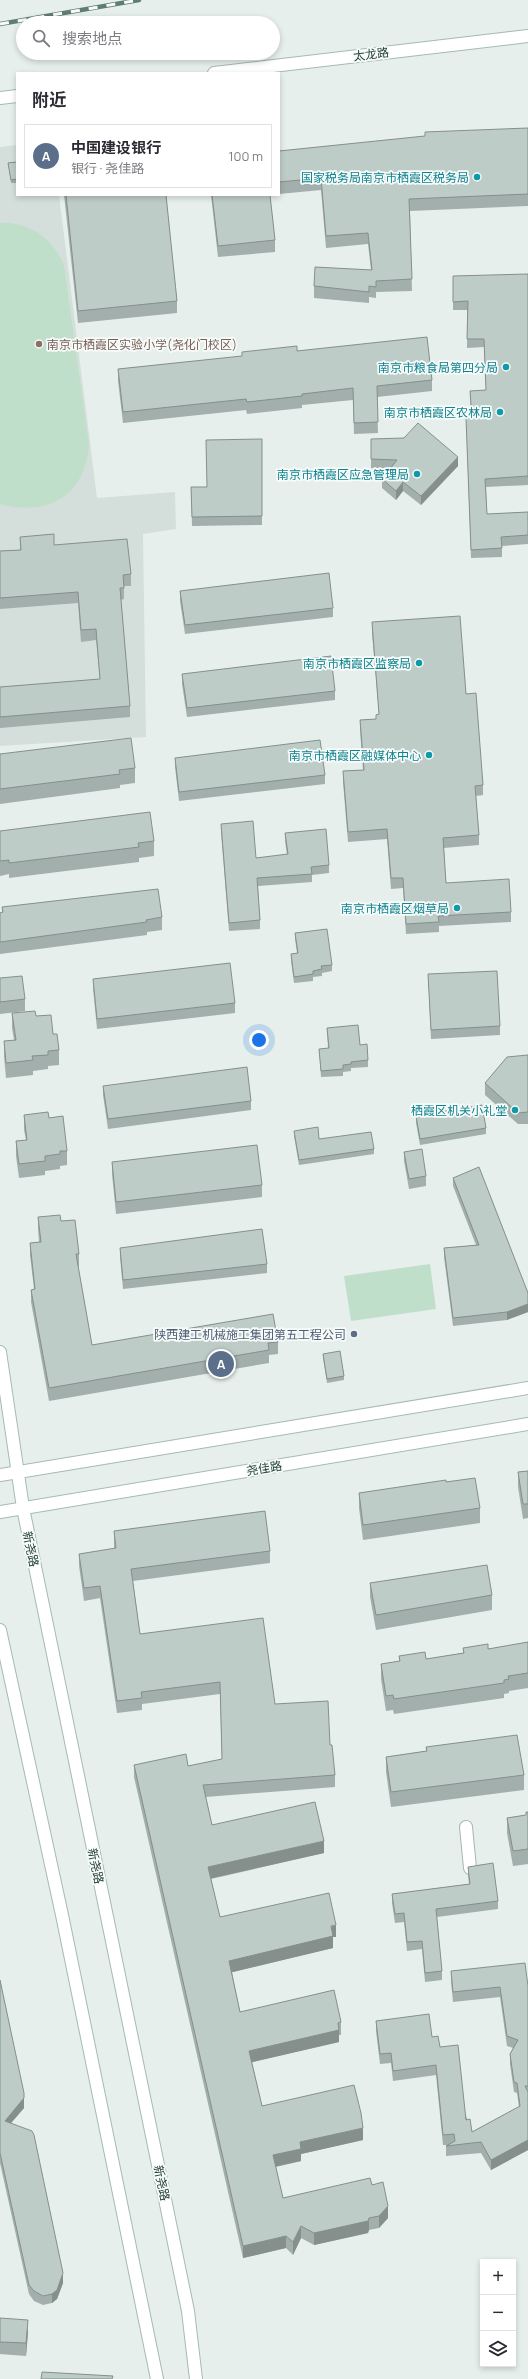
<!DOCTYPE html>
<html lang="zh">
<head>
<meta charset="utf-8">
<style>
	body { margin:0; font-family:Manrope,"Noto Sans SC",sans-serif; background:#f7f7f7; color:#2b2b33 }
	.controls { position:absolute; right:12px; bottom:12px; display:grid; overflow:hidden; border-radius:0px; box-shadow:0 2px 6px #0003 }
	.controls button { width:36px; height:36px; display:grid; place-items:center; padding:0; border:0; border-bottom:1px solid #e1e1e2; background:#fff; color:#2b2b33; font:20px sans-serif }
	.you { position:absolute; left:259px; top:1040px; width:14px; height:14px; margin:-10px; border:3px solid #fff; border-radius:50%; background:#1a73e8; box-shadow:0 0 0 6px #1a73e833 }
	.badge { display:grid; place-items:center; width:26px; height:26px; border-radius:50%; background:#83584a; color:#fff; font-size:13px; font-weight:700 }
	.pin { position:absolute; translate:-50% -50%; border:2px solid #fff; box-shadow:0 1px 4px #0006 }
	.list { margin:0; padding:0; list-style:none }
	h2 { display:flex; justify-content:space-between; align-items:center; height:52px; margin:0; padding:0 16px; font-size:17px }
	h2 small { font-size:13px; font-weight:400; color:#7c7c81 }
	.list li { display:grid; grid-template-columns:26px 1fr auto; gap:12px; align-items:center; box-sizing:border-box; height:64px; margin:0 8px 8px; padding:0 8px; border:1px solid #e1e1e2; border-radius:0px }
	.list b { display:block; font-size:15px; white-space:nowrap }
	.list p { margin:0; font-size:13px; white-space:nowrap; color:#7c7c81 }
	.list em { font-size:13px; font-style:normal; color:#7c7c81 }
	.icon { flex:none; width:22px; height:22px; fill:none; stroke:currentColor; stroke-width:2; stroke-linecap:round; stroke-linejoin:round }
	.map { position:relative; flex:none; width:528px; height:2379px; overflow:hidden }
	.search { position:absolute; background:#fff; box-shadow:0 2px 6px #0003; left:16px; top:16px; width:264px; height:44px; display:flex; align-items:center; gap:10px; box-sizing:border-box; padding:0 14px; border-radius:22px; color:#7c7c81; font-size:15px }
	.panel { position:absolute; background:#fff; box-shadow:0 2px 6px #0003; left:16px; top:72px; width:264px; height:124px; border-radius:0px }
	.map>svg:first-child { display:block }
</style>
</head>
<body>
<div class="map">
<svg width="528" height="2379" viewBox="0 0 528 2379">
	<rect width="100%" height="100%" fill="#e6efeb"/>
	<!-- built -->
	<path fill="#d4dfdb" d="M17,145V195H59L97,498L175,492L176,529L143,534L146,737L0,746V147Z"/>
	<!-- grass -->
	<path fill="#c0dfca" d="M0,223C29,221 54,240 64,265L89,445C85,496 48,517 0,504Z
		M430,1264L436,1309L351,1321L344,1276Z"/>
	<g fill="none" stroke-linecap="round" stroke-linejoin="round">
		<defs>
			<path id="street" d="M466,1827L470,1868"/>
			<path id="secondary" d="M214,73L528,36
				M0,98L17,96
				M0,1352L23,1508L188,2311L196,2379
				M0,1475L528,1388
				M0,1512L528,1424
				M0,1630L62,1915L157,2379"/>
		</defs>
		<!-- street casing -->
		<use href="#street" stroke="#a8b7b3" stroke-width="14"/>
		<!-- secondary casing -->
		<use href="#secondary" stroke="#a5bab4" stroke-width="14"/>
		<!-- street -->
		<use href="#street" stroke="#fff" stroke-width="12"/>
		<!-- secondary -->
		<use href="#secondary" stroke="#fff" stroke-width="12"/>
		<defs>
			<path id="rail" d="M0,24L139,0"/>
		</defs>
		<!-- rail casing -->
		<use href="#rail" stroke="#607c76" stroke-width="4.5"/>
		<!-- rail -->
		<use href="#rail" stroke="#f7fbf9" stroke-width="3" stroke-dasharray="9" stroke-linecap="butt"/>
	</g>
	<!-- wall -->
	<path fill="#a3afac" d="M528,128V206L410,211L412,291L376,292V298L369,297V303L314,298V286L371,270L368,244L326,248L321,190L279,194V151Z
		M17,162V183H11L8,163Z
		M64,195H166L177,301V313L78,323Z
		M211,195H270L275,240V252L218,257Z
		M528,274V485L486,487L487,514L528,512V544L502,546V557L471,558L466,418H471L470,391L486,390L484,347L467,348V310H453V285Z
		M297,351L432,380V391L377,397L378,433L354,434L353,400L302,405V408L247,414L246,410L123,423L118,381V369Z
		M262,439V525L192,526L191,487H206Z
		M371,439L458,466L421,505L403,491L396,500L382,488V479L390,469L371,468Z
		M20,537L54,545L131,574V586H124V599L121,600L130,706V717L0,728V687L100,679L96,640L81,642L78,603L0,609V551L20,550Z
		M180,591L333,608V617L185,634L180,601Z
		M372,622L466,694L483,785V795L476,796L479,835V845L444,848L446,883L511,912V922L439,926V932L406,934L403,888L391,889L387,839L348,842L343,782V771L363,770L360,730V720L376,719V715L379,714L372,633Z
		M182,674L335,691V700L187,717L182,684Z
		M0,754L135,768V783L120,785V788L0,804Z
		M175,758L325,775V784L179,801L175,767Z
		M221,824L256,858L287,855L285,841V833L329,865V873L312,875V882L258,886L260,920V929L229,931L221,832Z
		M0,831L154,841V856L139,858V862L9,878V874L0,876Z
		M2,907L162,917V930L147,932V935L0,954V913L2,912Z
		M295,933L332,965V971L322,973V976L313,977V981L294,983L291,961V954L297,953L295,939Z
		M428,974L500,1026V1035L431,1039Z
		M0,978L25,999V1011L0,1014Z
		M93,979L235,1003V1013L97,1029L93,988Z
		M12,1013L36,1016L53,1034L59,1050V1065L48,1066V1069L33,1071V1075L6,1078L4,1056V1041L14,1040L12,1028Z
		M327,1028L360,1045L368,1060V1067L351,1068V1071L343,1072V1076L321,1077L319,1049H328Z
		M528,1055V1124H518L485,1095V1083Z
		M103,1086L251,1101V1110L108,1129L103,1095Z
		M24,1115L49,1118L67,1151V1165L60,1166V1169L45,1171V1175L19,1178L16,1156V1141L26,1140L24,1130Z
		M416,1116L486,1128V1134L420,1145L416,1123Z
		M294,1131L319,1139L374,1149V1154L299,1165L294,1136Z
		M404,1152L426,1176V1186L409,1189L404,1161Z
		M112,1162L262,1185V1197L116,1214L112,1174Z
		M453,1178L528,1293V1312L507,1320L453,1326L444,1257V1248L476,1245L453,1186Z
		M38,1217L61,1221L79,1254V1266H78L92,1345L278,1342V1354L269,1355V1363L49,1401L31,1302V1290L34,1289L30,1255V1243L39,1242L38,1229Z
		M120,1248L267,1264V1273L123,1289L120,1257Z
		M323,1354L344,1376V1380L327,1383L323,1358Z
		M528,1471V1518L523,1519L518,1487V1472Z
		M446,1482L480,1508V1523L363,1540L359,1508V1493Z
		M114,1531L270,1551V1563L133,1581L140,1634L275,1704L330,1745L335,1775V1787L206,1797L212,1825L324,1853L211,1879L220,1917L336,1937H333V1948L232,1972L240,2012L341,2022V2035H339V2042L252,2062L262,2106L363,2140L301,2154V2161L276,2167L283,2198L372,2185L388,2218L379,2228L369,2230L368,2233L314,2245L301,2238L293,2255L286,2248L243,2258L134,1777V1765L188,1766L222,1759L220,1694L142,1704V1710L117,1713L100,1598L84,1601L79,1566V1554L114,1549Z
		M370,1583L492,1595V1610L376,1630L370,1597Z
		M528,1642V1688L509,1691V1693L504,1694V1698L394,1714L393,1710L386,1711L381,1679V1664L399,1662V1656L426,1659L463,1653V1648L488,1649Z
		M426,1747L524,1775V1790L391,1807L386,1772V1757L426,1751Z
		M528,1812V1864L513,1866L507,1833V1818L526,1815Z
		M468,1867L498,1901V1909L437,1917L442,1971V1980L425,1982L422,1949L407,1951L404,1922L395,1923L392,1903V1894L469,1884L468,1875Z
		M451,1971L528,1986V2150L491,2170L481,2153L446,2156V2146L448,2145H443L436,2075L393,2081L391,2063L380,2064L376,2031V2021L432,2037L440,2047L472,2132L519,2107L517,2093L514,2092L510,2064V2054L513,2048L507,2046L500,1997L453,2002L451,1981Z
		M0,1980L24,2102V2108L11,2123L63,2283L57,2299L52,2303L43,2305L34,2301L29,2294L0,2163Z
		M0,2318L28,2332L26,2356L0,2354Z"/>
	<!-- shaded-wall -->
	<path fill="#858f8c" d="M458,457V466L421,505V496Z
		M403,482V491L396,500V491Z
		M528,1304V1312L507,1320V1312Z
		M324,1841V1853L208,1879V1867Z
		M336,1925V1937H333V1948L229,1973V1961Z
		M339,2030V2042L249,2063V2051Z
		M24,2093V2108L5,2130V2121Z
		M363,2128V2140L301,2154V2161L273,2167V2155L300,2142Z
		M528,2140V2150L491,2170V2160Z
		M388,2206V2218L379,2228V2216Z
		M369,2218V2230L368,2233L314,2245V2233Z
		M301,2226V2238L293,2255V2242Z
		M286,2236V2248L243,2258V2246Z
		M63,2273V2283L57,2299L52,2303V2294Z
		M28,2320V2332L26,2356V2343Z"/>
	<!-- building -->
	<path fill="#beccc8" stroke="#858f8c" d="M528,128V194L409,199L412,279L376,281V287L369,286V292L314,286L315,267L372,270L368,233L326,236L321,178L279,182V151L425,136V132Z
		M17,162V179L11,180L8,163Z
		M66,195H166L177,301L78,311Z
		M212,195H270L275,240L218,246Z
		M528,274V476L485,479L487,514L528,512V535L501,537L502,548L471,550L466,418H472L470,391L486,390L484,339H467L468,301L453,302V276Z
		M427,337L432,380L377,386L378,422L354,423L353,388L302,394V396L247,402L246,399L123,412L118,369L242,356V352L297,346V351Z
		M418,423L458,457L421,496L403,482L396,491L382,479L397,460L371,459V439L404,438Z
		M262,439V516L192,517L191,487H207L206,440Z
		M54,534V545L127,539L131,574L123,575L124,588H120L130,706L0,717V687L100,679L96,629L81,630L78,592L0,598V551L21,550L20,537Z
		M329,573L333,608L185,625L180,591Z
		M460,616L466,694L476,693L483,785L475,786L479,835L443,838L446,883L509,879L511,912L438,916L439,922L406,924L403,878H391L387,829L348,832L343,771L364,770L360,720L376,719V715L379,714L372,622Z
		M331,656L335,691L187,708L182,674Z
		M131,738L135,768L119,770L120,774L0,789V754Z
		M320,740L325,775L179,792L175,758Z
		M150,812L154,841L138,843L139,847L9,863V860L0,861V831Z
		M253,821L256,858L288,854L285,833L326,829L329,865L311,867L312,874L257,878L260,920L229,923L221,824Z
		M158,889L162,917L146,920L147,922L0,942V913L3,912L2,907Z
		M327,929L332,965L321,966L322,969L313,971V974L294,977L291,954L298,953L295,933Z
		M230,963L235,1003L97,1019L93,979Z
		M497,971L500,1026L431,1030L428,974Z
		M22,976L25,999L0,1002V978Z
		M35,1011L36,1016L51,1015L53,1034H57L59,1050L48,1051V1055L32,1056L33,1060L6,1063L4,1041L16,1040L12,1013Z
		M358,1025L360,1045L367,1044L368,1060L351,1062V1064L343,1065V1069L321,1071L319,1049L329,1048L327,1028Z
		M528,1055V1112L518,1113L485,1083L507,1057Z
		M247,1067L251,1101L108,1119L103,1086Z
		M482,1105L486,1128L420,1139L416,1116Z
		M48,1112L49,1118L63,1116L67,1151H60V1154L45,1156V1161L19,1164L16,1141L27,1140L24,1115Z
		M318,1127L319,1139L371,1132L374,1149L299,1160L294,1131Z
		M257,1145L262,1185L116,1202L112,1162Z
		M422,1149L426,1176L409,1179L404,1152Z
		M479,1167L528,1293V1304L507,1312L453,1318L444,1248L479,1245L453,1178Z
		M60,1215L61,1221L75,1220L79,1254H76L92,1345L273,1314L278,1342L268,1343L269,1350L49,1388L31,1290L35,1289L30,1243L41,1242L38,1217Z
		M262,1229L267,1264L123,1280L120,1248Z
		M340,1351L344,1376L327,1379L323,1354Z
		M528,1471V1504H523L518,1472Z
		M475,1478L480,1508L363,1525L359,1493L446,1480V1482Z
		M265,1511L270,1551L131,1569L140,1634L263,1618L275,1704L328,1701L330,1745H332L335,1775L203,1785L212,1825L315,1802L324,1841L208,1867L220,1917L329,1893L336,1925L331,1926L333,1936L229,1961L240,2012L334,1990L341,2022L338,2023L339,2030L249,2051L262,2106L354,2085L361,2113L363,2128L300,2142L301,2149L273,2155L283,2198L370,2178L372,2185L383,2182L388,2206L379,2216L369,2218L368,2221L314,2233L301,2226L293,2242L286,2236L243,2246L134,1765L186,1754L188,1766L222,1759L220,1682L141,1692L142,1698L117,1701L100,1586L84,1588L79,1554L116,1548L114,1531Z
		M487,1565L492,1595L376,1615L370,1583Z
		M528,1642V1673L508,1676L509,1679L504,1680V1683L394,1699L393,1695L386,1696L381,1664L400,1661L399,1656L425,1652L426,1659L464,1653L463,1648L488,1644V1649Z
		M517,1735L524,1775L391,1792L386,1757L427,1751L426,1747Z
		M526,1812H528V1849L513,1851L507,1818L526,1815Z
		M493,1863L498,1901L436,1909L442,1971L425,1973L422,1941L407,1942L404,1913L395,1914L392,1894L470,1884L468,1867Z
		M525,1963L528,1986V2086H525L528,2092V2140L491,2160L481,2142L446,2146L455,2141L454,2134L443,2135L436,2065L393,2071L391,2053L380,2054L376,2021L429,2014L432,2037L438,2036L440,2047L458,2045L466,2120L470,2119L472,2132L520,2106L517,2083L514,2082L510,2054L518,2040L507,2036L500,1987L453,1992L451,1971Z
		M0,1980L24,2093V2098L5,2121L32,2131L34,2135L63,2273L57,2290L52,2294L43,2296L34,2291L29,2285L0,2153Z
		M0,2318L28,2320L26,2343L0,2342Z
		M42,2372L113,2376L112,2379H41Z"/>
	<!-- markers -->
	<g fill="#0f9aa8" stroke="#f7fbf9" stroke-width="1.5">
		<circle cx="477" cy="177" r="4"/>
		<circle cx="506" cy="367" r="4"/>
		<circle cx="500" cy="412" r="4"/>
		<circle cx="417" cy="474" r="4"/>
		<circle cx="419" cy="663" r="4"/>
		<circle cx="429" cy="755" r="4"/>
		<circle cx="457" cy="908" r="4"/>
		<circle cx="515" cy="1110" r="4"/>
	</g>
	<circle fill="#8d6e63" stroke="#f7fbf9" stroke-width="1.5" cx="39" cy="344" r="4"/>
	<circle fill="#5c6f8a" stroke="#f7fbf9" stroke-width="1.5" cx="354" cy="1334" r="4"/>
	<g text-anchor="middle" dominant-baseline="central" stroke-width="3.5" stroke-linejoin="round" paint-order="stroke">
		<!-- street labels -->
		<g font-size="12" fill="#25413b" stroke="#f7fbf9">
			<text transform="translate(371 54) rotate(-7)">太龙路</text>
			<text transform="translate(264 1468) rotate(-9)">尧佳路</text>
			<text transform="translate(31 1549) rotate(78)">新尧路</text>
			<text transform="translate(96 1866) rotate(78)">新尧路</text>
			<text transform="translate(162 2183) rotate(78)">新尧路</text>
		</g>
		<!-- culture labels -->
		<g font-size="12" fill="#0d838f" stroke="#f7fbf9" text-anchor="end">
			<text x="469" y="177">国家税务局南京市栖霞区税务局</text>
			<text x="498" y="367">南京市粮食局第四分局</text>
			<text x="492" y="412">南京市栖霞区农林局</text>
			<text x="409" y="474">南京市栖霞区应急管理局</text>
			<text x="411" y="663">南京市栖霞区监察局</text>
			<text x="421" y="755">南京市栖霞区融媒体中心</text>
			<text x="449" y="908">南京市栖霞区烟草局</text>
			<text x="507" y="1110">栖霞区机关小礼堂</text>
		</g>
		<!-- education labels -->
		<g font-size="12" fill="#785e54" stroke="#f7fbf9" text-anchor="start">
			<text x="47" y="344">南京市栖霞区实验小学(尧化门校区)</text>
		</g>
		<!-- service labels -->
		<g font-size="12" fill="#4e5e75" stroke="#f7fbf9" text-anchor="end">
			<text x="346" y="1334">陕西建工机械施工集团第五工程公司</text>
		</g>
	</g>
</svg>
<div class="controls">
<button>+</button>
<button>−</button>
<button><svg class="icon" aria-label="layers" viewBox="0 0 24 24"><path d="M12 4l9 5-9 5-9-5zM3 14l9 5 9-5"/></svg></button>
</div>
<div class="you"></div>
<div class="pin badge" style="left:221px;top:1364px;background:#5c6f8a">A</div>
<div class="search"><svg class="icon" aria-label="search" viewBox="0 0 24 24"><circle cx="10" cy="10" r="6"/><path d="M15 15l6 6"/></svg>搜索地点</div>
<section class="panel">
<h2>附近<small></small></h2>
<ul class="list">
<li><span class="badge" style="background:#5c6f8a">A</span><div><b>中国建设银行</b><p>银行 · 尧佳路</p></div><em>100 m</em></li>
</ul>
</section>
</div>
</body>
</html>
